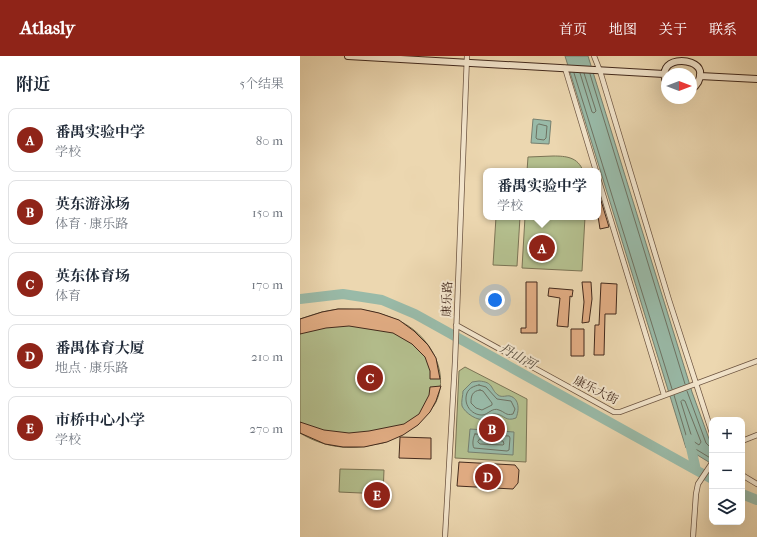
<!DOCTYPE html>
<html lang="zh">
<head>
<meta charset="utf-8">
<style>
	body { margin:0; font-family:"IM FELL French Canon","Noto Serif SC",serif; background:#f2f2f3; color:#1f2937 }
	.controls { position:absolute; right:12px; bottom:12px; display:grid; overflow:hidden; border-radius:8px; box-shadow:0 4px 16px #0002 }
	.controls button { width:36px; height:36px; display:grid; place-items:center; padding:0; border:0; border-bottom:1px solid #e0e1e3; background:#fff; color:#1f2937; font:20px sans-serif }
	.compass { position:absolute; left:361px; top:12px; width:36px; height:36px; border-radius:50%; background:#fff; box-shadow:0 4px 16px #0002; rotate:90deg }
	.you { position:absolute; left:195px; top:244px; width:14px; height:14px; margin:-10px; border:3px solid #fff; border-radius:50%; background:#1a73e8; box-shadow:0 0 0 6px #1a73e833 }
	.badge { display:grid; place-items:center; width:26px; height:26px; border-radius:50%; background:#8f2418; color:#fff; font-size:13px; font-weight:700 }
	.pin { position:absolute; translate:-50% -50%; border:2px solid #fff; box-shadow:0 1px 4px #0006 }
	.popup { position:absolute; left:183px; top:112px; width:118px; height:52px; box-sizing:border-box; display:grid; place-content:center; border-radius:8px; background:#fff; filter:drop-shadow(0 1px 3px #0005); font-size:13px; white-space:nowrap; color:#747a83 }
	.popup b { font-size:15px; color:#1f2937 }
	.popup::after { content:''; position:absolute; left:50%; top:100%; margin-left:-8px; border:8px solid transparent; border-top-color:#fff }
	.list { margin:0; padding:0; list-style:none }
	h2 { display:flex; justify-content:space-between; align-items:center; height:52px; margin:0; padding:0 16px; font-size:17px }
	h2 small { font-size:13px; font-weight:400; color:#747a83 }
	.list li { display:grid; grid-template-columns:26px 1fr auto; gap:12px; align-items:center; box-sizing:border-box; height:64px; margin:0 8px 8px; padding:0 8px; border:1px solid #e0e1e3; border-radius:8px }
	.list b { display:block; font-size:15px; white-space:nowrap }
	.list p { margin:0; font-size:13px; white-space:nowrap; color:#747a83 }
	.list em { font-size:13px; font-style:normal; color:#747a83 }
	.icon { flex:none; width:22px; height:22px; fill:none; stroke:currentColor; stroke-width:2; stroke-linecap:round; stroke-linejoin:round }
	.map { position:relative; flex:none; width:457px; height:481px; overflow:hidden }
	header { display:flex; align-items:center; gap:24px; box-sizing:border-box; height:56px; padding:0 20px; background:#8f2418; color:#fff }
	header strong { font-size:19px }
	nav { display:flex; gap:22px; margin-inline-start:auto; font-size:14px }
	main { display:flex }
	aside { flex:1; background:#fff }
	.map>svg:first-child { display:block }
</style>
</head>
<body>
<header>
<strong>Atlasly</strong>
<nav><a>首页</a><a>地图</a><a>关于</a><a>联系</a></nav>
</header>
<main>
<aside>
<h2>附近<small>5个结果</small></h2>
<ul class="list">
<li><span class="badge">A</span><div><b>番禺实验中学</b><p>学校</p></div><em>80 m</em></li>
<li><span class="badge">B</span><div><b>英东游泳场</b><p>体育 · 康乐路</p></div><em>150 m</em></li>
<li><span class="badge">C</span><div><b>英东体育场</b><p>体育</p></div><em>170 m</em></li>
<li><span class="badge">D</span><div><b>番禺体育大厦</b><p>地点 · 康乐路</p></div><em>210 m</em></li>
<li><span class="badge">E</span><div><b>市桥中心小学</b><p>学校</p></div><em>270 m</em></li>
</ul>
</aside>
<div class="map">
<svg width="457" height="481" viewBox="0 0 457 481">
	<rect width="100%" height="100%" fill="#ecd7b0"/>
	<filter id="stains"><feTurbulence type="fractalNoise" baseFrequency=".005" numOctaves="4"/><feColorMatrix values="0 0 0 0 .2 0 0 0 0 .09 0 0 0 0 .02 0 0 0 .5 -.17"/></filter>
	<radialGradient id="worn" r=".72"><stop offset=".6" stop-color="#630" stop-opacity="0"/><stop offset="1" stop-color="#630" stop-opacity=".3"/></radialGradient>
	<!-- green -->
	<path fill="#b4bf8e" stroke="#7b7455" d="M253,100C266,100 278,101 283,115H227L228,101Z
		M196,161H220L217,210L193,209Z
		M225,161H285L282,215L222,212Z
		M38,253C61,253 77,255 97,264C127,276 151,314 136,346C131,356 122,361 112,368C104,374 96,381 88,385C84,387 79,388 76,388C49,395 23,391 0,377V263L22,256Z
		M165,311L227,343L226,406L155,402L159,315Z
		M40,413L84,414L83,438L39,436Z"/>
	<!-- water -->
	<path fill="#99baa8" stroke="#768070" d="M265,0H288L392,336L412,391V408L386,392Z
		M233,63L251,65L249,88L231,87Z
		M179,325C194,326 190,333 198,339C202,342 207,339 210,340C220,343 219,355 216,362C205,366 205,359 196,358C191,357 190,362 186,363C178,366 165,357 162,350C161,346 163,339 163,335L172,326Z
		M170,373L214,376L213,399L168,396Z"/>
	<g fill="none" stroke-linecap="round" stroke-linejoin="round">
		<!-- shore -->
		<path stroke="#6e7262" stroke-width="1" d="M274,17L372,333
			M280,17L292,56L294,57L296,55L284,17
			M290,18L385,328
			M239,68L247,70L246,82L244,84L237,83L236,82L237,70Z
			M179,329L186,331L197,343L211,345L215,353L213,358C206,360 205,356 199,354C192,351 188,359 182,359C171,359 163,348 167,337C169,332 174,330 179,329Z
			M180,334L183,335L192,347V349L182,354L176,352L171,347C171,340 172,335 180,334Z
			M387,335L406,387L409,390H412
			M374,339L389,389L412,403
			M383,344L385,345L401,386L399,389L393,385L381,346Z
			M175,378L209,380L210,382L209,394L207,395L174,392C172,389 173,381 175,378Z
			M180,383L203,385L204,388L203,389L180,388L178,386Z"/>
		<!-- river -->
		<path stroke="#99baa8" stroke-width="10" d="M0,243L43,238L82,244L115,258L412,423
			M389,383L396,414
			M442,438L457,444"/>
	</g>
	<!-- building -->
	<path fill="#e2ad84" stroke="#42291c" d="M299,138L309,171L300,173L298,160V139Z
		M226,226H237V277H221V272H226Z
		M282,226H291L292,243L289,266L282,267L284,246Z
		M301,227L317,228L316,258H305L304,299H294L295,269H299Z
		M249,232L273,234L272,241L270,240L268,271L257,270L260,242L248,240Z
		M38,253H61L79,257L99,264L114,275L128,289L136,302L140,323H130V315L125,301L112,288L93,277L49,270L26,272L0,278V263L22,256Z
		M271,273H284V300H271Z
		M141,330L136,345L130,356L118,369L103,379L87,386L64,391H43L25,388L0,377V366L24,374L49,377L69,375L104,368L119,358L129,339L130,331Z
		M100,381L131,382V403L99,402Z
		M159,406L215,409L219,414L218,427L213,433L157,430Z"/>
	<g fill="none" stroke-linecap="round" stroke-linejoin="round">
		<defs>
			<path id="street" d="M294,0L300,15L369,244L412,377
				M265,12L296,115
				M298,122L364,339
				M156,269L314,356H320L457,305
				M442,385L457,379
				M442,419L457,428
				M145,481L155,306L167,0
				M393,481L396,438L398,428L412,407"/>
			<path id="secondary" d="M48,0L364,18
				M400,20L457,23
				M367,28C354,0 396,0 400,15C401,24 397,29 391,34"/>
		</defs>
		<!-- street casing -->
		<use href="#street" stroke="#6c5441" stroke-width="6"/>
		<!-- secondary casing -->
		<use href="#secondary" stroke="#42291c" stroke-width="8"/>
		<!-- street -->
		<use href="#street" stroke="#f3e5cc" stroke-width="4.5"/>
		<!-- secondary -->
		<use href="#secondary" stroke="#f3e5cc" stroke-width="6"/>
	</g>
	<g text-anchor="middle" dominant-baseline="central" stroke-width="4" stroke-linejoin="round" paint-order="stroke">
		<!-- street labels -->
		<g font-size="12" fill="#42291c" stroke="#f3e5cc">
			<text transform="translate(147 243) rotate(-88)">康乐路</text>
			<text transform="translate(296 334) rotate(27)">康乐大街</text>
		</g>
		<!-- water labels -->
		<g font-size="13" font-style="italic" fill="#584d3f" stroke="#f3e5cc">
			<text transform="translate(218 300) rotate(29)">丹山河</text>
		</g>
	</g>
	<rect width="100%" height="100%" filter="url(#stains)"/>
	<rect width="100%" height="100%" fill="url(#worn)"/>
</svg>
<div class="controls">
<button>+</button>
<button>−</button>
<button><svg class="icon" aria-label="layers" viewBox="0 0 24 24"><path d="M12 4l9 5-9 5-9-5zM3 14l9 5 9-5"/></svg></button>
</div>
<svg class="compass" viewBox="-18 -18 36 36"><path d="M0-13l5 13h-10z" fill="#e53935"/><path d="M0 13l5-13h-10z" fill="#747a83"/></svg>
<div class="you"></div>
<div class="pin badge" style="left:242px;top:192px">A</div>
<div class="popup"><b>番禺实验中学</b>学校</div>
<div class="pin badge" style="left:192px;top:373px">B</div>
<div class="pin badge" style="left:70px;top:322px">C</div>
<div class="pin badge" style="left:188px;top:421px">D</div>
<div class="pin badge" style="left:77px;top:439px">E</div>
</div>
</main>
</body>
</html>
